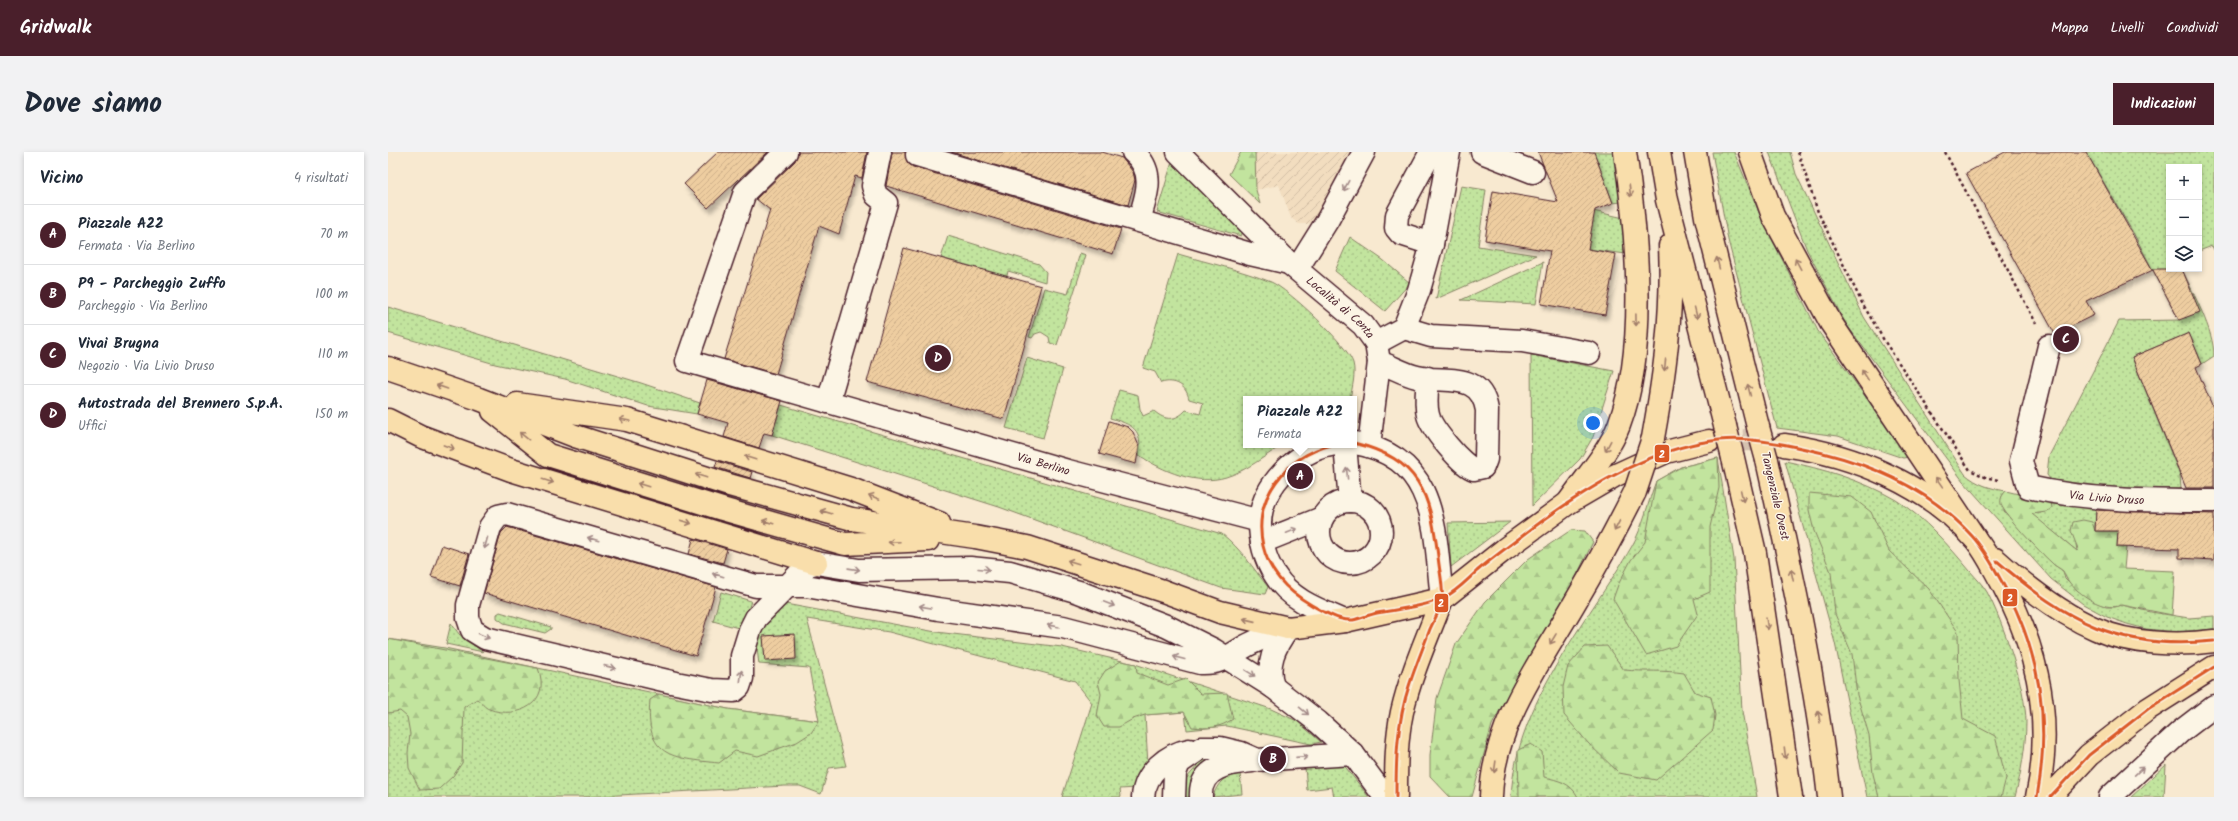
<!DOCTYPE html>
<html lang="it">
<head>
<meta charset="utf-8">
<style>
	body { margin:0; font-family:Kalam,sans-serif; background:#f2f2f3; color:#1f2937 }
	.controls { position:absolute; right:12px; top:12px; display:grid; overflow:hidden; border-radius:0px; box-shadow:0 2px 6px #0003 }
	.controls button { width:36px; height:36px; display:grid; place-items:center; padding:0; border:0; border-bottom:1px solid #e0e1e3; background:#fff; color:#1f2937; font:20px sans-serif }
	.you { position:absolute; left:1205px; top:271px; width:14px; height:14px; margin:-10px; border:3px solid #fff; border-radius:50%; background:#1a73e8; box-shadow:0 0 0 6px #1a73e833 }
	.badge { display:grid; place-items:center; width:26px; height:26px; border-radius:50%; background:#4a1f2b; color:#fff; font-size:13px; font-weight:700 }
	.pin { position:absolute; translate:-50% -50%; border:2px solid #fff; box-shadow:0 1px 4px #0006 }
	.popup { position:absolute; left:855px; top:244px; width:114px; height:52px; box-sizing:border-box; display:grid; place-content:center; border-radius:0px; background:#fff; filter:drop-shadow(0 1px 3px #0005); font-size:13px; white-space:nowrap; color:#747a83 }
	.popup b { font-size:15px; color:#1f2937 }
	.popup::after { content:''; position:absolute; left:50%; top:100%; margin-left:-8px; border:8px solid transparent; border-top-color:#fff }
	.list { margin:0; padding:0; list-style:none }
	h2 { display:flex; justify-content:space-between; align-items:center; height:52px; margin:0; padding:0 16px; font-size:17px }
	h2 small { font-size:13px; font-weight:400; color:#747a83 }
	.list li { display:grid; grid-template-columns:26px 1fr auto; gap:12px; align-items:center; box-sizing:border-box; height:60px; padding:0 16px; border-top:1px solid #e0e1e3 }
	.list b { display:block; font-size:15px; white-space:nowrap }
	.list p { margin:0; font-size:13px; white-space:nowrap; color:#747a83 }
	.list em { font-size:13px; font-style:normal; color:#747a83 }
	.icon { flex:none; width:22px; height:22px; fill:none; stroke:currentColor; stroke-width:2; stroke-linecap:round; stroke-linejoin:round }
	.map { position:relative; flex:none; width:1826px; height:645px; overflow:hidden; border-radius:0px }
	header { display:flex; align-items:center; gap:24px; box-sizing:border-box; height:56px; padding:0 20px; background:#4a1f2b; color:#fff }
	header strong { font-size:19px }
	nav { display:flex; gap:22px; margin-inline-start:auto; font-size:14px }
	.intro { display:flex; align-items:center; justify-content:space-between; box-sizing:border-box; height:96px; padding:0 24px }
	h1 { margin:0; font-size:28px }
	.button { padding:10px 18px; border-radius:0px; background:#4a1f2b; color:#fff; font-size:14px; font-weight:700 }
	main { display:flex; gap:24px; padding:0 24px }
	aside { flex:1; background:#fff; border-radius:0px; box-shadow:0 2px 6px #0003 }
	.map>svg:first-child { display:block }
</style>
</head>
<body>
<header>
<strong>Gridwalk</strong>
<nav><a>Mappa</a><a>Livelli</a><a>Condividi</a></nav>
</header>
<div class="intro"><h1>Dove siamo</h1><a class="button">Indicazioni</a></div>
<main>
<aside>
<h2>Vicino<small>4 risultati</small></h2>
<ul class="list">
<li><span class="badge">A</span><div><b>Piazzale A22</b><p>Fermata · Via Berlino</p></div><em>70 m</em></li>
<li><span class="badge">B</span><div><b>P9 - Parcheggio Zuffo</b><p>Parcheggio · Via Berlino</p></div><em>100 m</em></li>
<li><span class="badge">C</span><div><b>Vivai Brugna</b><p>Negozio · Via Livio Druso</p></div><em>110 m</em></li>
<li><span class="badge">D</span><div><b>Autostrada del Brennero S.p.A.</b><p>Uffici</p></div><em>150 m</em></li>
</ul>
</aside>
<div class="map">
<svg width="1826" height="645" viewBox="0 0 1826 645">
	<defs>
		<pattern id="industrial-furrows" width="10" height="10" patternUnits="userSpaceOnUse"><rect width="10" height="10" fill="#f2ddbf"/><path d="M-1 1l2-2M0 10L10 0M9 11l2-2" fill="none" stroke="#d1bda4"/></pattern>
		<pattern id="grass-dots" width="8" height="8" patternUnits="userSpaceOnUse"><rect width="8" height="8" fill="#c2e49e"/><path d="M2 2h.1M6 6h.1" fill="none" stroke="#a8c388" stroke-width="1.8" stroke-linecap="round"/></pattern>
		<pattern id="forest-firs" width="22" height="20" patternUnits="userSpaceOnUse"><rect width="22" height="20" fill="#c2e49e"/><path d="M5 1l3.5 6h-7zM16 11l3.5 6h-7z" fill="#a8c388"/></pattern>
		<pattern id="building-hatch" width="6" height="6" patternUnits="userSpaceOnUse"><rect width="6" height="6" fill="#eecda0"/><path d="M-1 1l2-2M0 6l6-6M5 7l2-2" fill="none" stroke="#ceb08a"/></pattern>
		<filter id="shadow"><feDropShadow dx="2.5" dy="4.5" stdDeviation="2" flood-color="#0004"/></filter>
	</defs>
	<rect width="100%" height="100%" fill="#f8e9d0"/>
	<filter id="ink" filterUnits="userSpaceOnUse"><feTurbulence type="fractalNoise" baseFrequency=".025" numOctaves="2"/><feDisplacementMap in="SourceGraphic" scale="8" xChannelSelector="R" yChannelSelector="G"/><feConvolveMatrix kernelMatrix="1 2 1 2 8 2 1 2 1" color-interpolation-filters="sRGB"/></filter>
	<g filter="url(#ink)">
		<!-- industrial -->
		<path fill="url(#industrial-furrows)" d="M853,0H968L930,68L919,72H911L903,66L891,33L868,38L872,52L841,22Z"/>
		<!-- grass -->
		<path fill="url(#grass-dots)" stroke="#868264" d="M1206,0H1226L1233,50L1225,51Z
			M1324,0H1346L1373,65L1430,179L1521,305L1515,306L1450,284L1389,276L1340,88Z
			M1381,0H1402L1408,22L1476,165L1577,322C1590,333 1601,336 1618,339L1614,344L1616,359L1665,412L1675,419L1677,426L1689,438L1718,455H1727L1734,453L1763,460L1801,466L1826,464V477L1789,480L1758,477L1739,472L1719,465L1695,452L1663,427L1575,329L1458,172L1419,98Z
			M1698,0H1826V98L1824,94L1811,99V15H1781V117H1794C1805,142 1826,178 1826,204L1814,212L1801,181L1744,205L1792,323L1793,337L1726,336L1665,331L1659,323L1661,304L1731,169L1791,168L1748,86Z
			M784,10L853,76L855,80L853,84L769,60Z
			M1073,34L1098,38L1090,94L1148,103L1048,147Z
			M1170,51L1236,66L1238,102L1200,97Z
			M560,84L651,112L658,120L657,130L620,119L619,124L553,106Z
			M962,85L995,108L1022,131L997,159L947,119Z
			M692,101L698,103L669,193L662,191L661,185L653,180L647,182L644,186L641,185L656,136L680,142Z
			M790,102C821,111 853,118 883,130C900,137 960,193 965,211C968,222 964,236 962,247H858V293H894C877,304 858,319 838,325C809,334 774,319 751,303C755,277 745,273 722,266L731,238L750,243L752,257L755,264L766,259C777,269 788,269 798,258L812,262L815,251L801,247C798,233 787,227 773,231L767,220L755,216Z
			M1155,110L1148,152L1073,148Z
			M0,155L253,231L312,251L309,262L260,254L177,227L107,212L0,181Z
			M1143,203L1226,219L1205,285L1192,307L1144,354Z
			M639,206L675,217L655,286L618,276Z
			M393,253L834,382C853,397 865,416 880,435L877,442L833,436L611,355L384,283Z
			M1330,306L1346,407L1354,559L1369,645H1123C1128,550 1198,473 1244,394C1255,375 1260,350 1268,329L1293,315Z
			M1397,309C1435,317 1474,328 1508,348C1537,366 1561,394 1582,419C1588,426 1595,433 1599,440C1615,470 1638,537 1638,570C1638,594 1633,621 1627,645H1479L1447,491Z
			M1663,350L1708,355L1707,379L1688,392L1689,399L1643,362L1653,361Z
			M1122,370L1063,415L1060,371Z
			M333,440L363,449L354,477L325,469Z
			M392,451L548,480L674,495L747,512L883,557L909,569L933,590L923,592L839,574L799,578L797,560L757,563L760,613L748,636L732,637L733,645H674L704,551L687,529L501,480L419,467L458,614L441,616L433,642L412,634H397L194,645H0V487L57,496L340,557L431,569L421,516L371,512C366,479 370,474 392,451Z
			M112,460L163,475V477L157,481L116,471L109,466V462Z
			M63,471L71,482L95,500L58,492Z
			M818,604L821,610L804,645H793L797,628Z
			M955,612L981,645H946L944,635L919,638L917,616L852,621L854,642L825,645C829,630 838,624 852,618Z
			M1778,613L1776,645H1743Z"/>
		<!-- forest -->
		<path fill="url(#forest-firs)" stroke="#868264" d="M853,0H867L868,38L872,52L841,22Z
			M1330,306L1331,336L1322,375V440L1306,447L1310,462L1288,494L1258,503L1225,447L1230,433L1243,408L1257,390L1268,329L1293,315Z
			M1618,339L1663,350L1664,356L1658,360L1644,362L1689,399L1690,397L1683,379L1685,370L1695,368L1704,370L1707,379H1730L1729,395H1738L1736,417L1787,419L1784,463L1734,453C1718,459 1701,448 1689,438C1682,433 1679,427 1675,419C1672,416 1666,414 1663,410C1653,401 1616,363 1613,352C1612,347 1614,343 1618,339Z
			M1421,341L1464,345L1483,360L1501,399L1541,437L1570,480L1571,528L1575,567L1607,584L1618,626L1613,645H1491L1485,622L1481,583L1469,543L1464,502L1447,462L1443,420L1426,379L1421,358Z
			M1183,378L1197,379L1205,390L1185,431L1129,525L1104,573L1084,645H1062L1042,624V603L1049,546L1068,492L1097,450L1140,407Z
			M0,487L150,516C164,551 130,568 101,557C97,556 93,550 89,547L76,555L74,611L65,624L51,637L32,638L21,616L20,601L22,582L19,565L12,559L0,561Z
			M1219,494L1236,518C1257,520 1276,518 1296,521L1307,540L1323,545L1327,563L1325,578L1268,628L1231,621L1200,591L1176,563L1175,535L1180,514L1197,495Z
			M733,509L748,512L749,521L780,533L798,527L813,542L839,541L845,567C831,576 821,577 804,575L796,560L757,563L745,567L731,575H716L709,564L713,542L710,530L717,519Z
			M271,542L340,557L431,569L423,581L409,590L370,604L347,599L331,611C283,606 257,605 262,548Z
			M1143,592L1154,600L1156,625C1170,628 1183,631 1190,645H1131L1130,598Z"/>
		<!-- building -->
		<path fill="url(#building-hatch)" stroke="#4a1f2b" filter="url(#shadow)" d="M330,0H380L320,56L296,32Z
			M410,0H479L474,26L467,24L451,82L431,74L388,222L336,207L382,58L368,47L407,9Z
			M504,0H517L520,11L525,15L733,77L725,102L498,34Z
			M563,0H714L734,6L745,20L747,28L740,53Z
			M1150,0H1206L1225,51L1207,58L1200,97L1228,102L1217,163L1153,152L1162,99L1097,88L1105,39L1170,50Z
			M1617,0H1698L1764,117H1794L1812,160L1791,168L1765,118L1698,149L1706,163L1667,182L1578,21Z
			M516,96L653,134L616,267L479,230Z
			M1801,181L1814,212L1808,215L1826,258V336H1798L1744,205Z
			M319,228L394,249L384,283L376,281L371,296L336,285L340,271L309,262Z
			M721,269L740,275L745,280L751,294L748,312L711,302Z
			M329,309L364,320L362,326L327,315Z
			M1708,358L1826,362V408L1791,406V397L1729,395L1730,379H1707Z
			M119,375L328,435L308,504L96,441L113,381Z
			M305,387L339,397L335,411L301,402Z
			M54,393L81,402L72,434L43,425Z
			M407,482L408,507L377,509L375,484Z"/>
		<g fill="none" stroke-linecap="round" stroke-linejoin="round">
			<!-- major-tunnel -->
			<path stroke="#d5c1af" stroke-width="22" stroke-dasharray="22 11" stroke-linecap="butt" d="M1322,289L1362,288L1391,292"/>
			<defs>
				<g id="minor">
					<path id="s1" d="M398,0L357,40L299,209L680,319L872,369"/>
					<path d="M745,0C768,19 759,43 751,68"/>
					<path id="s2" d="M790,0L901,111L975,173L988,191L991,210L981,294"/>
					<path d="M1043,0L1009,63L1008,76L1013,82L1044,92"/>
					<path d="M1094,0L1145,20"/>
					<path d="M529,3L862,102L901,111"/>
					<path d="M909,117L939,69L976,0"/>
					<path d="M1016,176L1043,184L1134,189L1201,201"/>
					<path d="M988,191L1016,176L1031,138L1044,92L1061,0"/>
					<path id="s3" d="M1661,194L1633,309L1640,335C1701,349 1763,349 1826,349"/>
					<path d="M991,210C1003,214 1016,222 1029,225C1057,232 1092,218 1099,258L1098,307L1095,315L1086,317C1074,314 1043,276 1040,263C1037,252 1039,238 1040,226"/>
					<path d="M440,250L498,51L488,43L485,34L492,0"/>
					<path d="M967,291C1051,306 1046,379 1054,447"/>
					<path d="M943,293C909,299 873,334 872,371C872,388 877,408 887,423C902,448 931,458 957,469"/>
					<path d="M957,293L962,349"/>
					<circle cx="962" cy="380" r="31"/>
					<path d="M874,390L934,366"/>
					<path d="M900,476C886,482 871,487 858,494C840,504 834,512 812,511L675,475L550,457L418,434H368L119,362L110,364L102,375L80,453V466L84,478L97,486L288,531L324,538L346,539L351,535L354,526V504L362,478L368,466L420,413L428,411L471,418L582,416L622,420L691,440L778,474L826,498L885,535L930,570L965,602L997,645"/>
					<path d="M885,535C878,512 886,495 900,476"/>
					<path d="M755,645C757,621 779,602 801,598"/>
					<path d="M786,645L787,621L791,611L813,596H832L853,601L869,608L965,602"/>
					<path d="M813,645C811,615 842,611 864,609"/>
					<path d="M1722,645L1792,580L1826,554"/>
				</g>
				<path id="major" d="M1396,293C1467,303 1540,333 1588,388C1598,400 1605,415 1613,429C1650,497 1666,568 1649,645
					M1607,407C1637,434 1671,461 1708,477C1741,492 1790,494 1826,489
					M900,476L957,469L1054,447L1117,397L1180,351L1228,323L1278,300L1321,289
					M1008,645C1008,616 1008,588 1014,560C1023,521 1040,484 1054,447
					M1662,645L1701,603L1760,557L1826,515"/>
				<path id="highway" d="M1271,0L1279,48L1337,274
					M1307,0L1318,65L1370,275
					M1362,0L1385,64L1443,171L1587,386
					M0,216L91,247L187,284L341,333L464,367L587,385L639,395L775,439L832,460L900,476
					M129,252L239,268L463,337L551,371
					M105,259L160,303L334,357L457,392L540,388
					M0,268L32,284L123,318L428,411
					M1265,286C1277,220 1285,161 1282,94
					M1345,306L1367,401L1403,645
					M1379,308C1404,421 1428,530 1441,645
					M1180,351C1197,326 1220,302 1231,273C1260,197 1249,79 1237,0
					M1103,645C1105,573 1151,512 1186,452C1208,415 1228,378 1247,340"/>
			</defs>
			<!-- minor casing -->
			<use href="#minor" stroke="#4a1f2b" stroke-width="25"/>
			<!-- major casing -->
			<use href="#major" stroke="#4a1f2b" stroke-width="25"/>
			<!-- highway casing -->
			<use href="#highway" stroke="#4a1f2b" stroke-width="25"/>
			<!-- path -->
			<path stroke="#4a1f2b" stroke-width="2.5" stroke-dasharray="3 3" stroke-linecap="butt" d="M1410,0L1430,60L1473,149L1497,190L1582,318L1597,325L1610,328
				M1557,0L1648,171"/>
			<!-- minor -->
			<use href="#minor" stroke="#fcf5e5" stroke-width="22"/>
			<!-- major -->
			<use href="#major" stroke="#f9deab" stroke-width="22"/>
			<!-- highway -->
			<use href="#highway" stroke="#f9deab" stroke-width="22"/>
			<defs>
				<path id="highway-bridge" d="M1337,274L1345,306
					M1370,275L1379,308
					M1247,340L1265,286"/>
			</defs>
			<!-- highway-bridge casing -->
			<use href="#highway-bridge" stroke="#4a1f2b" stroke-width="25" stroke-linecap="butt"/>
			<!-- highway-bridge -->
			<use href="#highway-bridge" stroke="#f9deab" stroke-width="22"/>
			<defs>
				<path id="bus-1" d="M966,291C1032,307 1042,341 1050,404C1051,418 1056,435 1054,449C1052,459 1046,468 1042,477C1035,496 1027,515 1021,534C1009,570 1008,607 1008,645
					M943,293C898,305 864,346 875,394C883,427 907,445 936,460C946,464 954,469 965,468C973,466 981,463 989,461C1011,457 1035,455 1055,446C1068,440 1078,429 1089,419C1103,407 1118,396 1133,385C1187,343 1261,295 1331,288C1365,285 1402,293 1435,301C1491,315 1545,341 1584,384C1597,398 1605,414 1614,430C1652,498 1663,569 1649,645
					M1609,409C1679,469 1731,499 1826,489
					M1662,645L1701,603L1760,557L1826,515"/>
			</defs>
			<!-- bus-1 casing -->
			<use href="#bus-1" stroke="#fcf5e5" stroke-width="6"/>
			<!-- bus-1 -->
			<use href="#bus-1" stroke="#db5826" stroke-width="3"/>
		</g>
		<!-- one-way arrows -->
		<defs><path id="oneway-shaft" d="M-6 0H5M1.5-3L5.5 0L1.5 3" fill="none" stroke-width="1.6" stroke-linecap="round" stroke-linejoin="round"/></defs>
		<g stroke="#a38a88">
			<use href="#oneway-shaft" transform="translate(958 34) rotate(118)"/>
			<use href="#oneway-shaft" transform="translate(959 321) rotate(-96)"/>
			<use href="#oneway-shaft" transform="translate(904 379) rotate(-22)"/>
			<use href="#oneway-shaft" transform="translate(205 387) rotate(-164)"/>
			<use href="#oneway-shaft" transform="translate(98 391) rotate(105)"/>
			<use href="#oneway-shaft" transform="translate(466 417) rotate(8)"/>
			<use href="#oneway-shaft" transform="translate(596 417) rotate(5)"/>
			<use href="#oneway-shaft" transform="translate(330 423) rotate(-164)"/>
			<use href="#oneway-shaft" transform="translate(721 452) rotate(21)"/>
			<use href="#oneway-shaft" transform="translate(537 455) rotate(-170)"/>
			<use href="#oneway-shaft" transform="translate(665 474) rotate(-170)"/>
			<use href="#oneway-shaft" transform="translate(96 484) rotate(24)"/>
			<use href="#oneway-shaft" transform="translate(791 506) rotate(-165)"/>
			<use href="#oneway-shaft" transform="translate(222 515) rotate(13)"/>
			<use href="#oneway-shaft" transform="translate(862 521) rotate(32)"/>
			<use href="#oneway-shaft" transform="translate(353 524) rotate(-83)"/>
			<use href="#oneway-shaft" transform="translate(916 559) rotate(39)"/>
			<use href="#oneway-shaft" transform="translate(914 605) rotate(-4)"/>
			<use href="#oneway-shaft" transform="translate(1751 619) rotate(-43)"/>
		</g>
		<g stroke="#a27e6b">
			<use href="#oneway-shaft" transform="translate(1242 39) rotate(83)"/>
			<use href="#oneway-shaft" transform="translate(1330 111) rotate(-104)"/>
			<use href="#oneway-shaft" transform="translate(1410 112) rotate(-118)"/>
			<use href="#oneway-shaft" transform="translate(1308 161) rotate(76)"/>
			<use href="#oneway-shaft" transform="translate(1248 168) rotate(89)"/>
			<use href="#oneway-shaft" transform="translate(1277 213) rotate(96)"/>
			<use href="#oneway-shaft" transform="translate(1477 223) rotate(-123)"/>
			<use href="#oneway-shaft" transform="translate(54 235) rotate(-161)"/>
			<use href="#oneway-shaft" transform="translate(1361 238) rotate(-104)"/>
			<use href="#oneway-shaft" transform="translate(237 268) rotate(-168)"/>
			<use href="#oneway-shaft" transform="translate(136 284) rotate(-141)"/>
			<use href="#oneway-shaft" transform="translate(1220 294) rotate(118)"/>
			<use href="#oneway-shaft" transform="translate(61 295) rotate(20)"/>
			<use href="#oneway-shaft" transform="translate(362 306) rotate(-163)"/>
			<use href="#oneway-shaft" transform="translate(313 324) rotate(-162)"/>
			<use href="#oneway-shaft" transform="translate(160 329) rotate(17)"/>
			<use href="#oneway-shaft" transform="translate(1551 330) rotate(-125)"/>
			<use href="#oneway-shaft" transform="translate(255 333) rotate(-163)"/>
			<use href="#oneway-shaft" transform="translate(1354 344) rotate(77)"/>
			<use href="#oneway-shaft" transform="translate(486 345) rotate(-159)"/>
			<use href="#oneway-shaft" transform="translate(438 360) rotate(-164)"/>
			<use href="#oneway-shaft" transform="translate(298 370) rotate(16)"/>
			<use href="#oneway-shaft" transform="translate(380 370) rotate(-164)"/>
			<use href="#oneway-shaft" transform="translate(1229 374) rotate(117)"/>
			<use href="#oneway-shaft" transform="translate(506 390) rotate(177)"/>
			<use href="#oneway-shaft" transform="translate(685 410) rotate(-163)"/>
			<use href="#oneway-shaft" transform="translate(1404 423) rotate(-102)"/>
			<use href="#oneway-shaft" transform="translate(861 468) rotate(-167)"/>
			<use href="#oneway-shaft" transform="translate(1379 472) rotate(81)"/>
			<use href="#oneway-shaft" transform="translate(1165 487) rotate(121)"/>
			<use href="#oneway-shaft" transform="translate(1431 565) rotate(-100)"/>
			<use href="#oneway-shaft" transform="translate(1397 601) rotate(83)"/>
			<use href="#oneway-shaft" transform="translate(1107 615) rotate(98)"/>
		</g>
	</g>
	<g text-anchor="middle" dominant-baseline="central" stroke-width="3" stroke-linejoin="round" paint-order="stroke">
		<!-- street labels -->
		<g font-size="12" fill="#4a1f2b" stroke="#fcf5e5">
			<text stroke="none"><textPath href="#s2" startOffset="225">Località di Centa</textPath></text>
			<text stroke="none"><textPath href="#s1" startOffset="607">Via Berlino</textPath></text>
			<text transform="translate(1387 344) rotate(77)">Tangenziale Ovest</text>
			<text stroke="none"><textPath href="#s3" startOffset="225">Via Livio Druso</textPath></text>
		</g>
	</g>
	<g stroke="#fcf5e5" stroke-width="1.5">
		<rect x="1266" y="292" width="16" height="19" rx="4" fill="#db5826"/>
		<rect x="1614" y="436" width="16" height="19" rx="4" fill="#db5826"/>
		<rect x="1046" y="441" width="15" height="20" rx="4" fill="#db5826"/>
	</g>
	<g font-size="11" text-anchor="middle" font-weight="bold" fill="#fff">
		<text x="1274" y="306">2</text>
		<text x="1622" y="450">2</text>
		<text x="1053" y="455">2</text>
	</g>
</svg>
<div class="controls">
<button>+</button>
<button>−</button>
<button><svg class="icon" aria-label="layers" viewBox="0 0 24 24"><path d="M12 4l9 5-9 5-9-5zM3 14l9 5 9-5"/></svg></button>
</div>
<div class="you"></div>
<div class="pin badge" style="left:912px;top:324px">A</div>
<div class="popup"><b>Piazzale A22</b>Fermata</div>
<div class="pin badge" style="left:885px;top:607px">B</div>
<div class="pin badge" style="left:1678px;top:187px">C</div>
<div class="pin badge" style="left:550px;top:206px">D</div>
</div>
</main>
</body>
</html>
